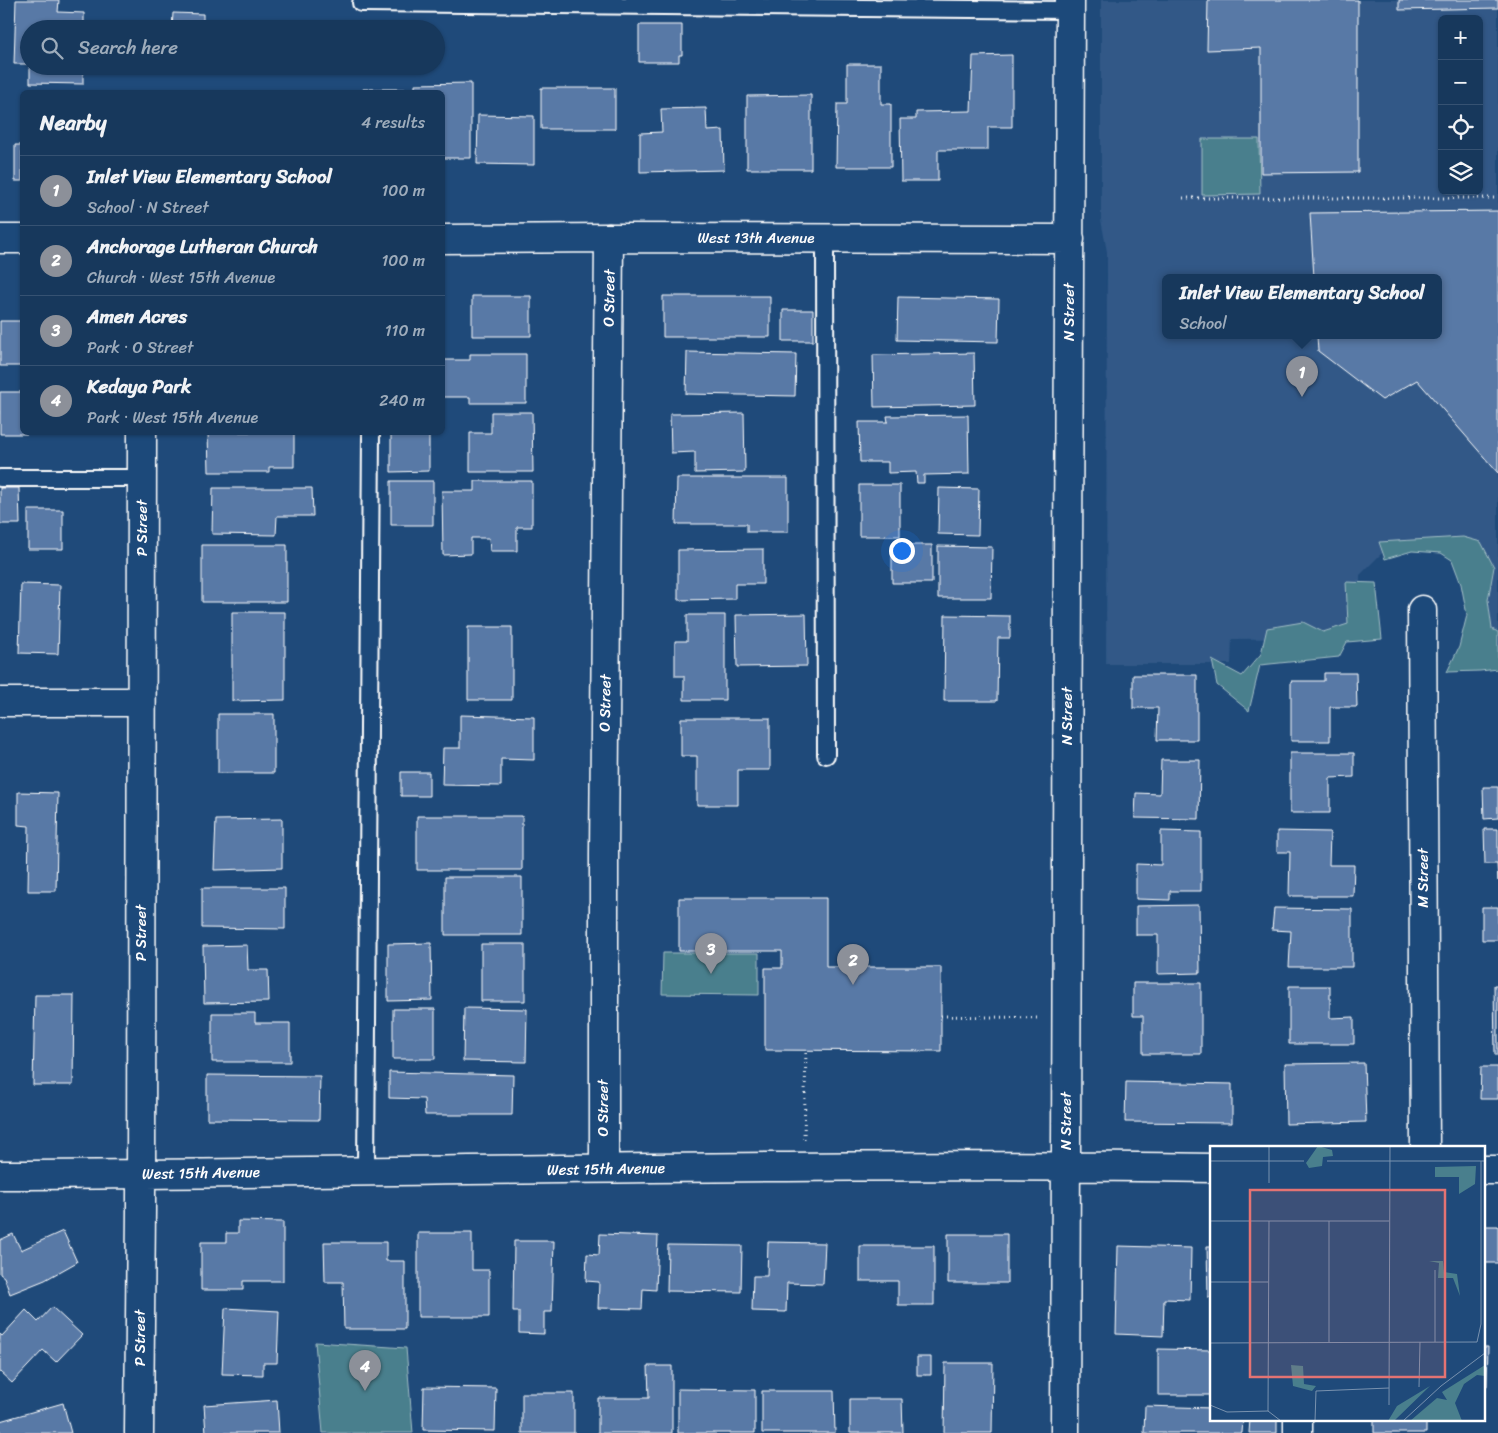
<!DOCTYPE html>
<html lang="en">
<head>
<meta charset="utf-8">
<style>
	body { margin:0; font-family:Sriracha,sans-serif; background:#244365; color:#f1f3f6 }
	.controls { position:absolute; right:15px; top:15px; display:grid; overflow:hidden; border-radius:8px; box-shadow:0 1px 4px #0004 }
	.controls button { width:45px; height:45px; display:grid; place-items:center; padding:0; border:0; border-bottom:1px solid #365272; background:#17385c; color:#f1f3f6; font:25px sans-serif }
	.you { position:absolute; left:901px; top:550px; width:18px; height:18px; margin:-12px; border:4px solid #fff; border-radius:50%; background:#1a73e8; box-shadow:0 0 0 8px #1a73e833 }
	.badge { display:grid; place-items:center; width:32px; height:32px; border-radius:50%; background:#8c9099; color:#fff; font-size:16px; font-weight:700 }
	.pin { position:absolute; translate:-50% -41px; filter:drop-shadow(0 1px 2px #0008) }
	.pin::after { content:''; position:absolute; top:26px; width:18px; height:15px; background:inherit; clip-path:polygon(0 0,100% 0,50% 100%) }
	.popup { position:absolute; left:1162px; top:274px; width:280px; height:65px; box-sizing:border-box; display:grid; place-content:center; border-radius:8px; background:#17385c; filter:drop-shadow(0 1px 4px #0005); font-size:16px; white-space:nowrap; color:#9eacbb }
	.popup b { font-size:19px; color:#f1f3f6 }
	.popup::after { content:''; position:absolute; left:50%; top:100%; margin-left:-10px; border:10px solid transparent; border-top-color:#17385c }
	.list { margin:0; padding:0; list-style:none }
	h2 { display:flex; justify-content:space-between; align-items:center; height:65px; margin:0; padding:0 20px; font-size:21px }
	h2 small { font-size:16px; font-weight:400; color:#9eacbb }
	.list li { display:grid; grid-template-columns:32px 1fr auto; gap:15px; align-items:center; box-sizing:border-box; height:70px; padding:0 20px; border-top:1px solid #365272 }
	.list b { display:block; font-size:19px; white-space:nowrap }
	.list p { margin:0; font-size:16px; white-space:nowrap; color:#9eacbb }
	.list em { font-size:16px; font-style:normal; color:#9eacbb }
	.icon { flex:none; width:28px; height:28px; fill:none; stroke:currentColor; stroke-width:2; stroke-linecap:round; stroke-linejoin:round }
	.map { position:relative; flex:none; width:1498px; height:1433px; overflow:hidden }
	.search { position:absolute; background:#17385c; box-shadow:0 1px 4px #0004; left:20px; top:20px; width:425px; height:55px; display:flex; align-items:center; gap:12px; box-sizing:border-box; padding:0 18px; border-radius:28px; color:#9eacbb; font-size:19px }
	.panel { position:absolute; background:#17385c; box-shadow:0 1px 4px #0004; left:20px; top:90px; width:425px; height:345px; border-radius:8px }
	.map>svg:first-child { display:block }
</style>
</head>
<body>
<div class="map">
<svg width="1498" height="1433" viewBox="0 0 1498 1433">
	<rect width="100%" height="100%" fill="#1f4a7a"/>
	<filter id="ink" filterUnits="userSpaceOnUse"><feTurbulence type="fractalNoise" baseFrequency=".02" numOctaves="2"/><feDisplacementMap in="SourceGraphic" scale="10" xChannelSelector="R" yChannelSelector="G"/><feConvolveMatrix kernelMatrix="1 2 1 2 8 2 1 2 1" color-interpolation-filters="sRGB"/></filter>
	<g filter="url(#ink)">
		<!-- built -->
		<path fill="#305887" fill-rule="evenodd" d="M1101,0H1498V640H1477L1450,542H1393L1360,575L1361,638L1232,639L1231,664H1106L1107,252L1101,220ZM1442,19H1479V191H1442ZM1166,278H1438V336H1166Z"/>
		<!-- green -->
		<path fill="#497f8d" stroke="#a4bfc6" d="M1202,139H1259L1260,194L1202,195Z
			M1463,537L1481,542L1494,567L1488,600L1492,629L1498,632V669L1480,671L1447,672L1459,647L1467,615L1461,584L1452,560L1441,553L1412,551L1385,559L1379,542Z
			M1346,582L1376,583L1382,639L1347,642L1339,657L1260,665L1249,711L1217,685L1212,660L1242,676L1261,654L1267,628L1303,622L1323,632L1348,624Z
			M663,953H759V995L662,994Z
			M315,1342L406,1348L413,1433H323Z"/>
		<!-- building -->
		<path fill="#5979a6" stroke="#fff" d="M16,0H59L58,12L84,13V29H29V64H14Z
			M1208,0H1358V172L1261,173V48L1207,50Z
			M1399,0H1498V8L1399,10Z
			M173,13L203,14V29H172Z
			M639,25H682V55H679V62H639Z
			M1012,55V127H988V150H938V181H901L900,119H916V112L971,111L973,56Z
			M847,64H881V104H891V167H836L837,104H847Z
			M30,66H83V84L30,83Z
			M471,83V158H442V92H415V84Z
			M541,88H615V129H541Z
			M363,89H405V92H363Z
			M811,95V169H747V96Z
			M706,108L707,131L723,130L724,170L640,172V133L662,132L661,109Z
			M478,115L534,116V165L477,164Z
			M15,145H22V181H15Z
			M1498,211V473L1417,380L1382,400L1318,351L1317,336H1438V278H1314L1310,213Z
			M472,296H531V336H472Z
			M663,296H770V337H663Z
			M898,297L999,299L998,342L897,340Z
			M783,310H813V341H783Z
			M0,321H22V366H0Z
			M687,352L796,354L795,396L686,394Z
			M974,353L975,405L874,407L873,355Z
			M470,354H526V403H470V397H442V360H470Z
			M0,392H22V432H27V434H0Z
			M491,412H532L533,472H470V433H491Z
			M744,413L745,472L695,473V452L671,453L670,414Z
			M968,415L969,474L924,475V483H917L916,472L888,473V462H860L859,422H888L887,416Z
			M208,432H294V467H269V472H209Z
			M391,432H429V471L391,472Z
			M677,478H788V532H747V524H676Z
			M391,481H433V525H391Z
			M475,481H532V527H517V551H490L489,538H471V554L443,555L442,491H475Z
			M859,485H900V536H859Z
			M0,488H19L20,524H0Z
			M213,488H312L313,516H277L276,535L212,534Z
			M939,488L979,489L978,535L938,534Z
			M28,510H63V549H28Z
			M202,545H287V602H202Z
			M892,545H932V583H892Z
			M938,546L992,547L991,598H938Z
			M763,549V584H735V599L678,600V550Z
			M21,584L60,585L58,654L19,653Z
			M232,612H285V700L232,701Z
			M806,614L807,666L737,667L736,615Z
			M687,615H725V700H684V676H675V641H687Z
			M945,615L1010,616V638H998L997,701H944Z
			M468,627H512V700H468Z
			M1324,673H1356L1357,707H1330V741H1291V681H1324Z
			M1133,675H1197V740H1157L1158,708H1133Z
			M218,714H274V773H218Z
			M460,715L534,717V760L501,759V786L442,785L443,748H460Z
			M681,718H770V770H738V805H697V756H681Z
			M1290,753H1354V777L1330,778V813H1290Z
			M1161,760H1200L1199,819L1135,818L1136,793L1160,794Z
			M401,772H429V796H401Z
			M1483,787H1498V818L1484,819Z
			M18,792L58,793L56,891H28L29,826L18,825Z
			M417,816H522V870H417Z
			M282,819V868L214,870L216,820Z
			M1484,829H1498V881L1497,864H1485Z
			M1161,831L1201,832V891H1170V900L1136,899V864L1161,865Z
			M1277,831L1330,832L1329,865H1354L1353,896H1289L1290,852H1277Z
			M445,877H522V935H445Z
			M202,888H285V929L202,928Z
			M679,898H826V967H941V1051L765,1050V968H782V951H679Z
			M1199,905L1200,973L1158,974V935H1136V906Z
			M1482,907H1498V940H1482Z
			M1274,908L1352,909V967H1289L1291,931L1272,930Z
			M431,943L432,1000L388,1001V944Z
			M481,944H525V1001H481Z
			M247,945L248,970H268L269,1002L204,1003L203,946Z
			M1133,983H1201V1054H1143V1016H1133Z
			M1494,985H1498V1055H1495Z
			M1289,986H1330V1018L1354,1017V1044H1289Z
			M35,995H74L73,1085H33Z
			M464,1008L527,1009L526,1062L463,1061Z
			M393,1009H435V1059H393Z
			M212,1013H255V1023H290V1062H212Z
			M1364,1063L1366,1122L1286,1124L1285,1064Z
			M1481,1067H1498V1099H1480Z
			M389,1072L513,1075L512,1115H425L424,1099L389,1098Z
			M207,1075L320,1076L319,1120L207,1119Z
			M1126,1082L1232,1084V1123L1125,1122Z
			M238,1221L283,1222V1281H243V1290H201V1242H226V1233H238Z
			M1484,1226H1498V1263H1484Z
			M63,1231L77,1262L45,1280L10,1294L4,1277L0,1274V1240L13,1234L21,1250Z
			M418,1233H472V1270H489V1317H418Z
			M600,1234L658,1236L656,1290L643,1289L642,1309L598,1308L599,1282L586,1281L587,1254L599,1255Z
			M948,1234H1007V1283H948Z
			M514,1241H554L552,1312H544V1334L519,1333V1312H513Z
			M324,1242H386V1261H405V1329H344L343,1282H325Z
			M768,1242L825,1243L823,1284L787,1283L786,1312L752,1311L753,1276H767Z
			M668,1245L742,1246L741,1292L667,1291Z
			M860,1246H934V1305H898V1281H860Z
			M1118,1246L1191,1248L1190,1300L1164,1299L1163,1336L1116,1334Z
			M1207,1246H1212V1297H1208Z
			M52,1307L82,1335L56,1362L43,1350L12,1383L0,1372V1334L2,1336L26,1310L38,1322Z
			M225,1308L279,1311L277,1363H263V1375L222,1374Z
			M1484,1347H1488L1487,1386H1484Z
			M1158,1349L1212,1350V1395H1158Z
			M917,1357H931V1375H917Z
			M945,1363H993L992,1433H944Z
			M648,1366H672V1433H598V1398H649Z
			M424,1387L496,1388L495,1431L423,1430Z
			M678,1389L755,1390V1433H678Z
			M762,1391H834L835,1433H762Z
			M522,1393H574V1433H522Z
			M850,1399H902L903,1433H850Z
			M277,1400L279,1433H206L204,1405Z
			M63,1403L71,1433H0V1421Z
			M1145,1406L1212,1408V1419H1243L1242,1433H1144Z
			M1250,1419H1277V1433H1249Z
			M1374,1419H1426V1433H1374Z"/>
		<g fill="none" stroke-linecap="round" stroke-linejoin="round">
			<defs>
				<path id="lane" d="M361,3L1070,10
					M825,238L826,755
					M0,478H142
					M366,1171L371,432"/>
				<path id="street" d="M0,239H22
					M442,239L609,238L1070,239
					M1422,610L1425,1147
					M0,702H141
					M604,1168V854L609,238
					M1484,1170H1498
					M0,1175C404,1173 808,1162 1212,1168
					M139,1433L141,1209L142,432
					M1065,1433L1070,0
					M1298,1433V1419"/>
			</defs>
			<!-- lane casing -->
			<use href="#lane" stroke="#fff" stroke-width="20"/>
			<!-- street casing -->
			<use href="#street" stroke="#fff" stroke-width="31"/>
			<!-- path -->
			<path stroke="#fff" stroke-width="3" stroke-dasharray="1 4" stroke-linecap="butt" d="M1183,198H1498
				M941,1016L1039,1018
				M804,1139L806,1050"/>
			<!-- lane -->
			<use href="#lane" stroke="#1f4a7a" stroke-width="16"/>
			<!-- street -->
			<use href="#street" stroke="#1f4a7a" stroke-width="28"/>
		</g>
	</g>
	<g text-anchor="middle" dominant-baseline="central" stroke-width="4" stroke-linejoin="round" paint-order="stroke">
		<!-- street labels -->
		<g font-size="15" fill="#fff" stroke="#1f4a7a">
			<text x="756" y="238">West 13th Avenue</text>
			<text transform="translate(609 298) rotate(-89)">O Street</text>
			<text transform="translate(1069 312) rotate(-90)">N Street</text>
			<text transform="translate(142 528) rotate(-90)">P Street</text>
			<text transform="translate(605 703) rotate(-89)">O Street</text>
			<text transform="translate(1067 716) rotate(-90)">N Street</text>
			<text transform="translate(1423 878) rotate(-90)">M Street</text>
			<text transform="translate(141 933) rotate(-90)">P Street</text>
			<text transform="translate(603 1108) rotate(-90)">O Street</text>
			<text transform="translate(1066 1121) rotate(-90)">N Street</text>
			<text transform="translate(606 1169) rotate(-1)">West 15th Avenue</text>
			<text transform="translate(201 1173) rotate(-1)">West 15th Avenue</text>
			<text transform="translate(140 1338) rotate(-90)">P Street</text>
		</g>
	</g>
	<!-- overview -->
	<g transform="translate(1210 1146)">
		<rect width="275" height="275" fill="#1f4a7a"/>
		<path d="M108,0L122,4L123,10L113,11L112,20L99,22L96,17ZM266,20L265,38L249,48V31H225V21ZM219,115H233L234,126L247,128L250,150L243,132H228L229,117ZM81,219L93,220L94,238L106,240L102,245L83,240ZM275,219V230L267,229L254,238L245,257L252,275H200L227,252L237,254L232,246ZM220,240L184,275H178L187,260Z" fill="#497f8d"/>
		<path fill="none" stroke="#7992af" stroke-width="1" d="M59,0V37M0,15H94M117,15H275M0,75H179M225,124V196M0,136H58M119,196V75M0,197L267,196L271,178V15M209,241L210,196M0,259L17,266L58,265M179,259L180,0M58,265L59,75M58,265L71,275M105,275L106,245L179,242M193,275L231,240L275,207"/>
		<path fill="#e47373" fill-opacity="0.15" stroke="#e47373" stroke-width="2.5" d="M40,44H235V231H40Z"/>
		<rect width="275" height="275" fill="none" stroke="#fff" stroke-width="2.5"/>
	</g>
</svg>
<div class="controls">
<button>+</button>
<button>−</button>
<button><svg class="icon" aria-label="locate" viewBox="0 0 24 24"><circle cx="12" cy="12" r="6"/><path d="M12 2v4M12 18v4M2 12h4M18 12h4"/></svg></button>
<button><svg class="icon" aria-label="layers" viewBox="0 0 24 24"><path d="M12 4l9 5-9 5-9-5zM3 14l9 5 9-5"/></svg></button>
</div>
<div class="you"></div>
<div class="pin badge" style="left:1302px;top:397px">1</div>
<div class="popup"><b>Inlet View Elementary School</b>School</div>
<div class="pin badge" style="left:853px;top:985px">2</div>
<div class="pin badge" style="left:711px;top:974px">3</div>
<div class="pin badge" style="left:365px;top:1391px">4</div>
<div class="search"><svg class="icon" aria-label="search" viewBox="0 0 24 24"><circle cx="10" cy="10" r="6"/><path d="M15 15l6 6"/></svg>Search here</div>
<section class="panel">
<h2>Nearby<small>4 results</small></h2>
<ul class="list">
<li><span class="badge">1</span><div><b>Inlet View Elementary School</b><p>School · N Street</p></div><em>100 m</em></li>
<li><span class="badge">2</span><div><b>Anchorage Lutheran Church</b><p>Church · West 15th Avenue</p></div><em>100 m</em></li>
<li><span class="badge">3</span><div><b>Amen Acres</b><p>Park · O Street</p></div><em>110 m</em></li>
<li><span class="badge">4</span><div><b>Kedaya Park</b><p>Park · West 15th Avenue</p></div><em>240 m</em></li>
</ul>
</section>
</div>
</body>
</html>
